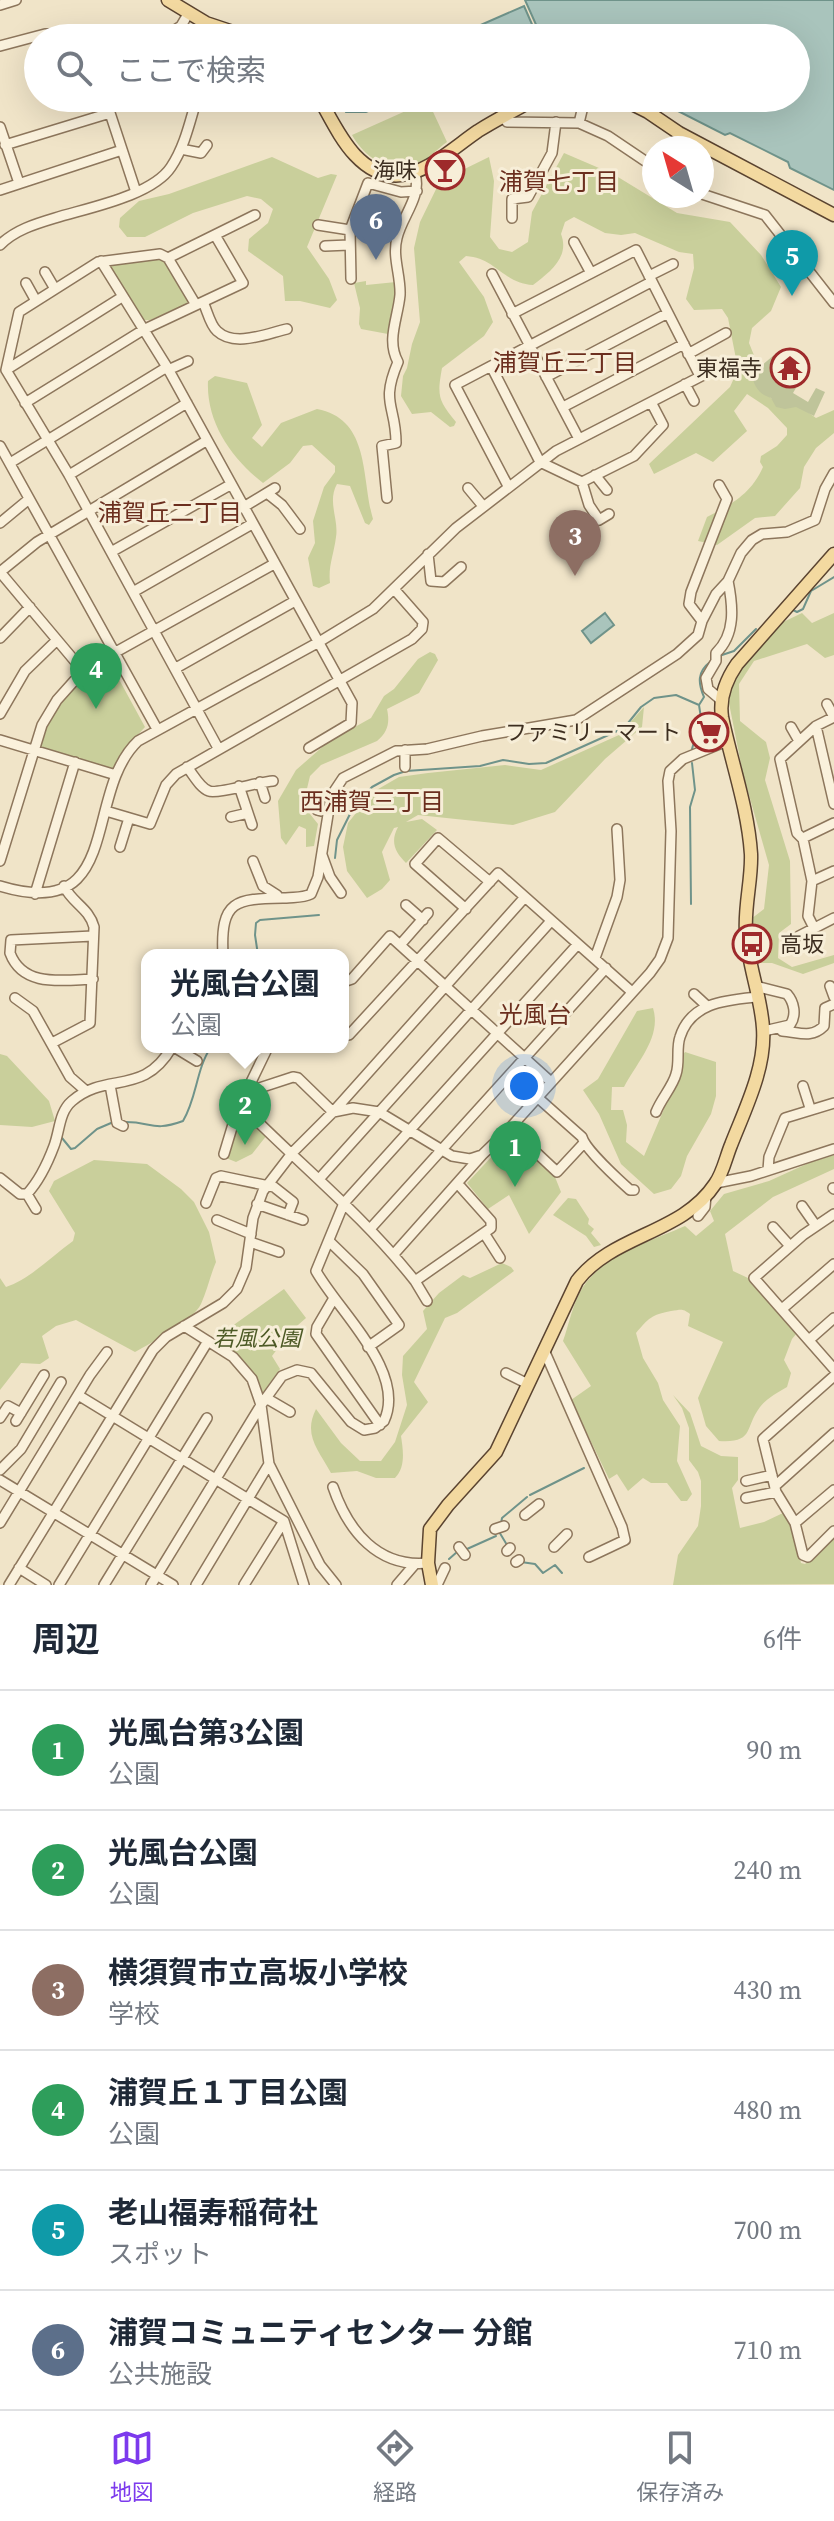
<!DOCTYPE html>
<html lang="ja">
<head>
<meta charset="utf-8">
<style>
	body { margin:0; font-family:"Source Serif 4","Noto Sans JP",serif; background:#f2f2f3; color:#1f2937 }
	.compass { position:absolute; left:642px; top:136px; width:72px; height:72px; border-radius:50%; background:#fff; box-shadow:0 8px 32px #0002; rotate:323deg }
	.you { position:absolute; left:524px; top:1086px; width:28px; height:28px; margin:-20px; border:6px solid #fff; border-radius:50%; background:#1a73e8; box-shadow:0 0 0 12px #1a73e833 }
	.badge { display:grid; place-items:center; width:52px; height:52px; border-radius:50%; background:#7c3aed; color:#fff; font-size:26px; font-weight:700 }
	.pin { position:absolute; translate:-50% -66px; filter:drop-shadow(0 2px 4px #0008) }
	.pin::after { content:''; position:absolute; top:42px; width:28px; height:24px; background:inherit; clip-path:polygon(0 0,100% 0,50% 100%) }
	.popup { position:absolute; left:141px; top:949px; width:208px; height:104px; box-sizing:border-box; display:grid; place-content:center; border-radius:16px; background:#fff; filter:drop-shadow(0 2px 6px #0005); font-size:26px; white-space:nowrap; color:#747a83 }
	.popup b { font-size:30px; color:#1f2937 }
	.popup::after { content:''; position:absolute; left:50%; top:100%; margin-left:-16px; border:16px solid transparent; border-top-color:#fff }
	.list { margin:0; padding:0; list-style:none }
	h2 { display:flex; justify-content:space-between; align-items:center; height:104px; margin:0; padding:0 32px; font-size:34px }
	h2 small { font-size:26px; font-weight:400; color:#747a83 }
	.list li { display:grid; grid-template-columns:52px 1fr auto; gap:24px; align-items:center; box-sizing:border-box; height:120px; padding:0 32px; border-top:2px solid #e0e1e3 }
	.list b { display:block; font-size:30px; white-space:nowrap }
	.list p { margin:0; font-size:26px; white-space:nowrap; color:#747a83 }
	.list em { font-size:26px; font-style:normal; color:#747a83 }
	.icon { flex:none; width:44px; height:44px; fill:none; stroke:currentColor; stroke-width:2; stroke-linecap:round; stroke-linejoin:round }
	.map { position:relative; flex:none; width:834px; height:1585px; overflow:hidden }
	.search { position:absolute; background:#fff; box-shadow:0 8px 32px #0002; left:24px; right:24px; top:24px; height:88px; display:flex; align-items:center; gap:20px; box-sizing:border-box; padding:0 28px; border-radius:44px; color:#747a83; font-size:30px }
	.sheet { height:824px; background:#fff }
	nav { display:flex; justify-content:space-around; align-items:center; box-sizing:border-box; height:112px; border-top:2px solid #e0e1e3; background:#fff; font-size:22px; color:#747a83 }
	nav a { display:grid; justify-items:center; gap:4px }
	nav .on { color:#7c3aed }
	.map>svg:first-child { display:block }
</style>
</head>
<body>
<div class="map">
<svg width="834" height="1585" viewBox="0 0 834 1585">
	<rect width="100%" height="100%" fill="#f0e4c8"/>
	<!-- green -->
	<path fill="#c9cf9b" d="M428,101L447,142C437,149 427,161 416,165C390,175 364,157 352,135Z
		M564,153L613,174L677,213L730,222L761,255L781,287L771,311L752,328L749,343L760,370L756,383L776,403H795L816,418L834,410V433L816,448L804,467L800,488L775,516L755,518L717,545L698,541L707,517C732,504 751,494 763,467L760,462L761,456L777,446L787,435V428L768,408L747,394L734,411L747,431L713,462L696,453L654,474L649,464L730,387L738,369L728,318L722,309L694,310L686,299L694,268L693,254L679,252L635,233L621,235L605,233L574,217L565,222L561,234C570,257 550,272 533,285C504,284 496,258 466,256L459,262L484,297L493,322L484,336L442,368C437,396 438,400 456,422L454,426L450,427L431,412L412,414L401,396L403,376L407,368L412,344L420,322L414,248L420,222L440,181L489,157L494,181L490,237L499,249L512,252L528,242L532,212Z
		M272,157L318,178L331,174L337,175L307,247L329,279L337,300L330,308L300,301H285L283,276L248,251L249,239L268,223L273,209L261,199L247,196L193,213L145,237H127L119,227L120,218L139,201L169,194Z
		M164,259L188,299L187,304L150,320H144L110,267L114,262Z
		M366,281V285L396,282L391,331L388,334L361,329L359,324L360,308L354,283Z
		M215,376L247,383L262,425L252,438L262,447L281,423L317,409C371,419 361,479 373,519L369,525L365,523L350,486L337,484C327,502 339,519 336,537C334,554 328,566 330,583L319,588L313,586L308,558L315,543L313,521L324,487L335,472V466L312,445L303,446L290,463L263,483C231,458 206,422 208,381Z
		M802,613L812,623L834,613V655L825,658L807,644L754,661L739,684L740,721L766,742L770,758L765,780L790,861L791,924L779,933L778,958L792,967L834,955V963L803,974L772,963H759L751,919L764,909L769,865L743,774L728,698L739,671L777,625Z
		M430,652L435,654L438,660L419,693L387,709C390,723 388,732 377,741L321,765L310,776L305,797L306,809L318,824L314,846L306,847V829L299,826L286,845L281,838L278,801L296,770L328,742L371,718L384,696L394,689L418,659Z
		M109,661L145,727L125,749L113,769L45,750L39,745C55,705 73,685 109,661Z
		M644,707L642,727L605,759L555,812L513,825L418,815L406,822L422,819L437,830L406,863C395,852 390,842 398,827L394,828L382,852L390,880L382,889L367,898L347,871L343,847L348,823L373,792L399,777L428,773L505,765L541,770L619,735Z
		M653,1008C662,1037 637,1062 624,1087H612L611,1110H623L627,1125L626,1142L644,1156L664,1109L673,1069L685,1052L716,1062V1096L711,1114L687,1156L681,1176L671,1189L654,1194L621,1164L599,1114L583,1090L598,1079L637,1011Z
		M0,1054L7,1056L49,1101L55,1121L32,1127L0,1125Z
		M244,1113L267,1135L252,1154L236,1162L226,1158L239,1114Z
		M510,1137L555,1177L561,1192L529,1234L509,1195L488,1209L467,1183Z
		M834,1155V1169L773,1197L725,1234L733,1271L748,1278L797,1333L792,1339L784,1360L791,1373L787,1387C777,1393 767,1398 760,1407C744,1428 755,1443 719,1441L706,1426L698,1398L723,1342L688,1326L690,1314C682,1308 681,1310 671,1311C651,1315 649,1318 636,1333L643,1358L658,1383L663,1400L680,1426L677,1461L692,1494L687,1501H681L667,1483H651L643,1478L628,1491L617,1474L609,1479L571,1400L591,1386L563,1341C569,1324 573,1302 583,1287C605,1254 651,1241 685,1226L696,1236L714,1221L710,1211L724,1194L769,1181L811,1162Z
		M94,1160L147,1164L181,1189L194,1202L209,1232L216,1262C210,1276 207,1291 201,1304C193,1321 151,1343 135,1352L76,1320L56,1326L42,1336L49,1358L40,1364L21,1363L0,1390V1278L6,1287C30,1279 52,1256 73,1241L75,1233L49,1191L54,1181Z
		M568,1198L576,1199L589,1219L588,1224L594,1229L591,1233L601,1245L594,1247L586,1236L553,1215Z
		M502,1263L511,1267L514,1271L457,1313L445,1318L414,1382L428,1402L401,1436C403,1450 406,1467 395,1478H376L357,1471L331,1473C318,1449 303,1435 316,1409L341,1443L360,1461H381L395,1442L407,1405L402,1375L403,1356L427,1329L423,1311L439,1293L463,1275L470,1278Z
		M284,1289L306,1318L290,1332L272,1356L280,1369L262,1394C249,1364 243,1355 214,1339Z
		M673,1395L690,1413L701,1446L721,1456L738,1457V1480L732,1488L740,1528L764,1522L783,1513L793,1529L801,1563L805,1564L834,1536V1584L673,1585L678,1555L698,1526L701,1506V1481L698,1472L689,1460V1428L682,1408Z"/>
	<!-- cemetery -->
	<path fill="#bfc49a" d="M774,355L803,376L793,393L808,402L816,388L825,392L814,416L796,407L785,409L776,407L771,398C760,395 753,386 752,374Z"/>
	<!-- water -->
	<path fill="#a9c4bc" stroke="#6f938a" stroke-width="2" d="M525,0H834V190L790,168L788,162L730,133L725,135L674,109L672,104L661,98H796V38H542Z
		M524,6L538,38H451Z
		M338,98H399L366,112H346Z
		M374,199L389,205L380,232L364,227Z
		M605,613L614,625L591,643L582,631Z"/>
	<g fill="none" stroke-linecap="round" stroke-linejoin="round">
		<!-- stream -->
		<path stroke="#6f938a" stroke-width="2" d="M791,609L797,612L803,609L811,591L834,577
			M719,656L734,651L756,629
			M692,749L701,718L699,705
			M335,858L337,840L353,808L372,787L394,775L406,771L480,766L503,760L529,764L546,763L624,728L641,707L654,698L676,695L699,705L704,697C698,683 697,672 710,662
			M691,904L690,807L695,790L692,763
			M258,955L255,935L256,923L260,920L319,915
			M126,1122C152,1122 153,1132 183,1121C197,1098 196,1069 211,1047
			M62,1138L71,1149L75,1148L97,1129L111,1123
			M530,1495L584,1468
			M501,1524L502,1518L527,1497
			M498,1530L507,1545
			M467,1549L496,1536
			M449,1559L457,1552
			M521,1562L535,1564L543,1573L555,1565L562,1573"/>
		<defs>
			<path id="minor" d="M0,5L16,0
				M0,46L45,34L170,33L181,26L188,14
				M106,98L110,113
				M503,116L507,122L579,123L608,136L654,167
				M579,123L585,98
				M0,127L19,183
				M5,145L110,113L136,192
				M181,149L201,153L207,145
				M0,190L122,150
				M702,194L765,215L834,303
				M512,218V199L528,197L552,153L556,122
				M318,225L350,230
				M574,242L591,273
				M0,245C15,230 35,224 55,218C87,208 152,196 171,167C185,146 190,121 197,98
				M325,246L349,245
				M168,258L196,305
				M101,261L167,367L352,703L351,723L309,748
				M45,272L55,289
				M492,274L579,439
				M649,276L673,264
				M351,279L350,230L368,183L401,192L417,191
				M26,283L36,301
				M203,302C207,310 210,325 217,331C235,348 268,333 287,329
				M512,314L636,250L700,376
				M688,354L726,333
				M491,366L540,462L582,482L634,456L663,425L651,402
				M6,370L122,297
				M168,370L188,361
				M546,377L668,313
				M685,384L694,401
				M25,403L143,330L243,283L215,235
				M563,407L684,344
				M0,446L157,729
				M10,463L167,367
				M69,475L187,403
				M595,475L607,490
				M582,482L589,505L599,520L609,514
				M508,486L455,385L651,282
				M468,488L483,506
				M267,493L282,505L300,529
				M387,498L382,446L396,443C396,405 380,404 398,362C386,340 398,318 400,295C401,276 392,257 397,238C402,216 422,197 415,174
				M242,508L275,488
				M0,523L29,499
				M111,552L230,485
				M428,554L431,581L444,582L461,567
				M0,572L37,542L206,441
				M0,572L84,672
				M133,592L252,524
				M702,621L689,604L691,592L727,499L719,485
				M0,638L30,607
				M176,668L295,601
				M721,700L708,689L706,678L716,661V653C736,634 733,606 728,581
				M827,704L834,717
				M0,714L25,671L57,640
				M816,726L834,804
				M791,727L799,741
				M0,740L116,775
				M218,748L69,475L6,370L19,312L98,262L160,254L168,258L255,215
				M405,750V767
				M187,767C193,774 200,788 209,791C216,794 260,782 273,781
				M260,782L265,798
				M239,786L252,825
				M317,810L321,811
				M106,811L150,824L166,785L176,774L412,639L422,629L423,622L394,589
				M231,817L248,813
				M803,838L834,823
				M120,847L129,818
				M322,855L330,877L341,893
				M0,861L42,725L57,700L74,681L114,653L274,564
				M253,861L263,886L277,895
				M812,881L834,871
				M0,886C125,924 82,794 138,741L319,642L373,609L456,528L556,451L719,367
				M35,894L75,762
				M406,905L423,920
				M466,909L415,864L438,838L490,882
				M814,928L808,916L812,881L803,839L797,833L780,759L816,726L834,717
				M799,936L834,918
				M400,945L428,913
				M223,955C220,898 237,899 286,898C295,897 303,898 311,894L318,877L331,796L343,778L396,751L427,749L482,736L576,720L677,654L698,635L702,621L716,594L728,581L741,553L752,540L762,534L787,532L815,520L825,489L834,473
				M595,958L617,897L620,880L617,829
				M343,978L346,981L352,979L390,936L551,1082
				M93,979C63,980 23,988 10,953L11,940L93,936
				M755,986L787,994C794,1002 797,1015 790,1025L764,1031
				M830,986L834,997
				M694,994L707,1006
				M15,998L33,1011L70,1077L86,1091
				M782,1031C799,1032 811,1039 824,1026L825,1008L834,1004
				M343,1035H349L498,873L632,992
				M52,1043L90,1023L94,927C89,908 72,903 64,886
				M174,1047L197,1061
				M110,1085L117,1123L123,1126
				M803,1086L810,1108
				M247,1092L293,1077L298,1078L333,1112L525,897
				M537,1097L582,1137C585,1149 620,1181 630,1190H634
				M241,1105C299,1164 363,1215 415,1281L491,1228V1221L458,1184
				M656,1112C661,1099 673,1086 676,1074C680,1062 676,1048 680,1037C691,1002 727,1000 757,997
				M510,1128L557,1172L583,1144
				M224,1154L237,1111L268,1047
				M768,1170L769,1157L785,1118L834,1103
				M0,1178L20,1194H27C39,1181 48,1162 54,1146C60,1130 59,1112 72,1101C107,1071 143,1097 172,1047
				M320,1178L551,921
				M716,1183L751,1176L834,1149
				M833,1188L834,1189
				M27,1194L36,1209
				M206,1203L216,1178L221,1176L274,1187L293,1202L288,1215
				M257,1204L303,1220
				M802,1206L816,1226
				M834,1214L803,1235L754,1278L834,1369
				M698,1216L705,1207L706,1195
				M217,1220L251,1234
				M773,1227L790,1246
				M370,1229L606,968
				M484,1233L500,1258
				M329,1241L363,1274L399,1325L368,1347
				M250,1242L279,1252
				M394,1254L482,1155
				M415,1281L427,1301
				M334,1298L317,1327L316,1334L380,1425
				M782,1309L834,1264
				M184,1326L233,1357L252,1379L261,1405L269,1464L320,1565L336,1585
				M809,1340L834,1318
				M544,1350L622,1527L625,1540L589,1557
				M506,1373L528,1384
				M834,1376L763,1439L776,1492L795,1523L803,1555L808,1557L834,1531
				M78,1395L284,1521L304,1585
				M266,1398L290,1412
				M0,1418L8,1406L21,1413
				M16,1421L44,1375
				M0,1470L21,1449L61,1382
				M0,1480L173,1585
				M746,1481L772,1475
				M775,1486L834,1433
				M333,1487C348,1531 378,1568 428,1563
				M746,1498L776,1492
				M525,1515L539,1504
				M0,1523L90,1375L107,1352
				M795,1523L834,1490
				M495,1529L504,1526
				M459,1547L465,1555
				M554,1547L567,1534
				M507,1551L510,1548
				M516,1562L519,1560
				M19,1568L46,1585
				M9,1585L153,1350L166,1337L223,1303L237,1289L246,1268L253,1218L263,1191L293,1152L333,1112L353,1108L379,1112L452,1156L470,1159L482,1155L510,1128L650,973L660,959L668,938L671,831L668,781L670,771L683,759L727,741
				M59,1585L208,1341
				M104,1585L207,1418
				M151,1585L261,1405L282,1376L297,1370L311,1373L351,1422L364,1430L375,1428L384,1421C407,1372 339,1312 316,1271L344,1203L578,944
				M196,1585L269,1464
				M244,1585L284,1521
				M397,1585L415,1564
				M437,1585L445,1568"/>
			<path id="major" d="M168,0L206,23L251,38
				M319,98C330,117 340,139 355,155C399,202 440,157 478,131C497,119 517,109 537,98
				M620,98L648,112L679,133L834,215
				M432,1585L428,1563L430,1529L448,1505L496,1452L577,1281C613,1234 682,1234 715,1184C723,1173 726,1157 731,1145C745,1109 766,1068 763,1028C761,996 748,965 746,933C744,906 752,880 751,854C748,808 731,761 722,717C719,697 726,680 737,664L834,554"/>
		</defs>
		<!-- minor casing -->
		<use href="#minor" stroke="#8d765c" stroke-width="12"/>
		<!-- major casing -->
		<use href="#major" stroke="#5b4430" stroke-width="15"/>
		<!-- minor -->
		<use href="#minor" stroke="#faf1dc" stroke-width="9"/>
		<!-- major -->
		<use href="#major" stroke="#f3d9a0" stroke-width="12"/>
	</g>
	<!-- icons -->
	<defs>
		<symbol id="bar-ring" viewBox="-11 -11 22 22"><circle r="9.5" fill="#f7eed8" stroke="#9e2a2b" stroke-width="1.5"/><path d="M-6-5H6L.8 .8V4.5H3.5V6h-7V4.5H-.8V.8Z" fill="#9e2a2b"/></symbol>
		<symbol id="temple-ring" viewBox="-11 -11 22 22"><circle r="9.5" fill="#f7eed8" stroke="#9e2a2b" stroke-width="1.5"/><path d="M0-6L5-2H3V0L6.5 2.5H4V6H1.5V3h-3V6H-4V2.5H-6.5L-3 0V-2H-5Z" fill="#9e2a2b"/></symbol>
		<symbol id="supermarket-ring" viewBox="-11 -11 22 22"><circle r="9.5" fill="#f7eed8" stroke="#9e2a2b" stroke-width="1.5"/><path d="M-6-5.5h2.5l.6 2H6L4.5 2H-2.5L-4.4-4H-6ZM-1.5 3.2a1.3 1.3 0 1 0 .1 0ZM3 3.2a1.3 1.3 0 1 0 .1 0Z" fill="#9e2a2b"/></symbol>
		<symbol id="bus-ring" viewBox="-11 -11 22 22"><circle r="9.5" fill="#f7eed8" stroke="#9e2a2b" stroke-width="1.5"/><path d="M-5-6H5V4H4V6H2V4H-2V6H-4V4H-5ZM-3.5-4V0h7V-4ZM-3.5 1.2v1.5H-2V1.2ZM2 1.2v1.5H3.5V1.2Z" fill="#9e2a2b"/></symbol>
	</defs>
	<g fill-rule="evenodd">
		<use href="#bar-ring" x="423" y="148" width="44" height="44"/>
		<use href="#temple-ring" x="768" y="346" width="44" height="44"/>
		<use href="#supermarket-ring" x="687" y="710" width="44" height="44"/>
		<use href="#bus-ring" x="730" y="922" width="44" height="44"/>
	</g>
	<g text-anchor="middle" dominant-baseline="central" stroke-width="6" stroke-linejoin="round" paint-order="stroke">
		<!-- poi labels -->
		<g font-size="22" fill="#3d2e20" stroke="#f7eed8" text-anchor="end">
			<text x="417" y="170">海味</text>
			<text x="762" y="368">東福寺</text>
			<text x="681" y="732">ファミリーマート</text>
			<text x="780" y="944" text-anchor="start">高坂</text>
		</g>
		<!-- park labels -->
		<g font-size="22" font-style="italic" fill="#4d5a26" stroke="#f7eed8">
			<text x="257" y="1338">若風公園</text>
		</g>
		<!-- neighbourhood labels -->
		<g font-size="24" fill="#6b2e1e" stroke="#f7eed8">
			<text x="559" y="181">浦賀七丁目</text>
			<text x="565" y="362">浦賀丘三丁目</text>
			<text x="170" y="512">浦賀丘二丁目</text>
			<text x="372" y="801">西浦賀三丁目</text>
			<text x="535" y="1014">光風台</text>
		</g>
	</g>
</svg>
<svg class="compass" viewBox="-18 -18 36 36"><path d="M0-13l5 13h-10z" fill="#e53935"/><path d="M0 13l5-13h-10z" fill="#747a83"/></svg>
<div class="you"></div>
<div class="pin badge" style="left:515px;top:1187px;background:#2e9e5b">1</div>
<div class="pin badge" style="left:245px;top:1145px;background:#2e9e5b">2</div>
<div class="popup"><b>光風台公園</b>公園</div>
<div class="pin badge" style="left:575px;top:576px;background:#8d6e63">3</div>
<div class="pin badge" style="left:96px;top:709px;background:#2e9e5b">4</div>
<div class="pin badge" style="left:792px;top:296px;background:#0f9aa8">5</div>
<div class="pin badge" style="left:376px;top:260px;background:#5c6f8a">6</div>
<div class="search"><svg class="icon" aria-label="search" viewBox="0 0 24 24"><circle cx="10" cy="10" r="6"/><path d="M15 15l6 6"/></svg>ここで検索</div>
</div>
<section class="sheet">
<h2>周辺<small>6件</small></h2>
<ul class="list">
<li><span class="badge" style="background:#2e9e5b">1</span><div><b>光風台第3公園</b><p>公園</p></div><em>90 m</em></li>
<li><span class="badge" style="background:#2e9e5b">2</span><div><b>光風台公園</b><p>公園</p></div><em>240 m</em></li>
<li><span class="badge" style="background:#8d6e63">3</span><div><b>横須賀市立高坂小学校</b><p>学校</p></div><em>430 m</em></li>
<li><span class="badge" style="background:#2e9e5b">4</span><div><b>浦賀丘１丁目公園</b><p>公園</p></div><em>480 m</em></li>
<li><span class="badge" style="background:#0f9aa8">5</span><div><b>老山福寿稲荷社</b><p>スポット</p></div><em>700 m</em></li>
<li><span class="badge" style="background:#5c6f8a">6</span><div><b>浦賀コミュニティセンター 分館</b><p>公共施設</p></div><em>710 m</em></li>
</ul>
</section>
<nav>
<a class="on"><svg class="icon" aria-label="map" viewBox="0 0 24 24"><path d="M3 6l6-2 6 2 6-2v14l-6 2-6-2-6 2zM9 4v14M15 6v14"/></svg>地図</a>
<a><svg class="icon" aria-label="directions" viewBox="0 0 24 24"><path d="M12 3l9 9-9 9-9-9zM9 14v-3h6M13 9l2 2-2 2"/></svg>経路</a>
<a><svg class="icon" aria-label="saved" viewBox="0 0 24 24"><path d="M7 4h10v16l-5-4-5 4z"/></svg>保存済み</a>
</nav>
</body>
</html>
